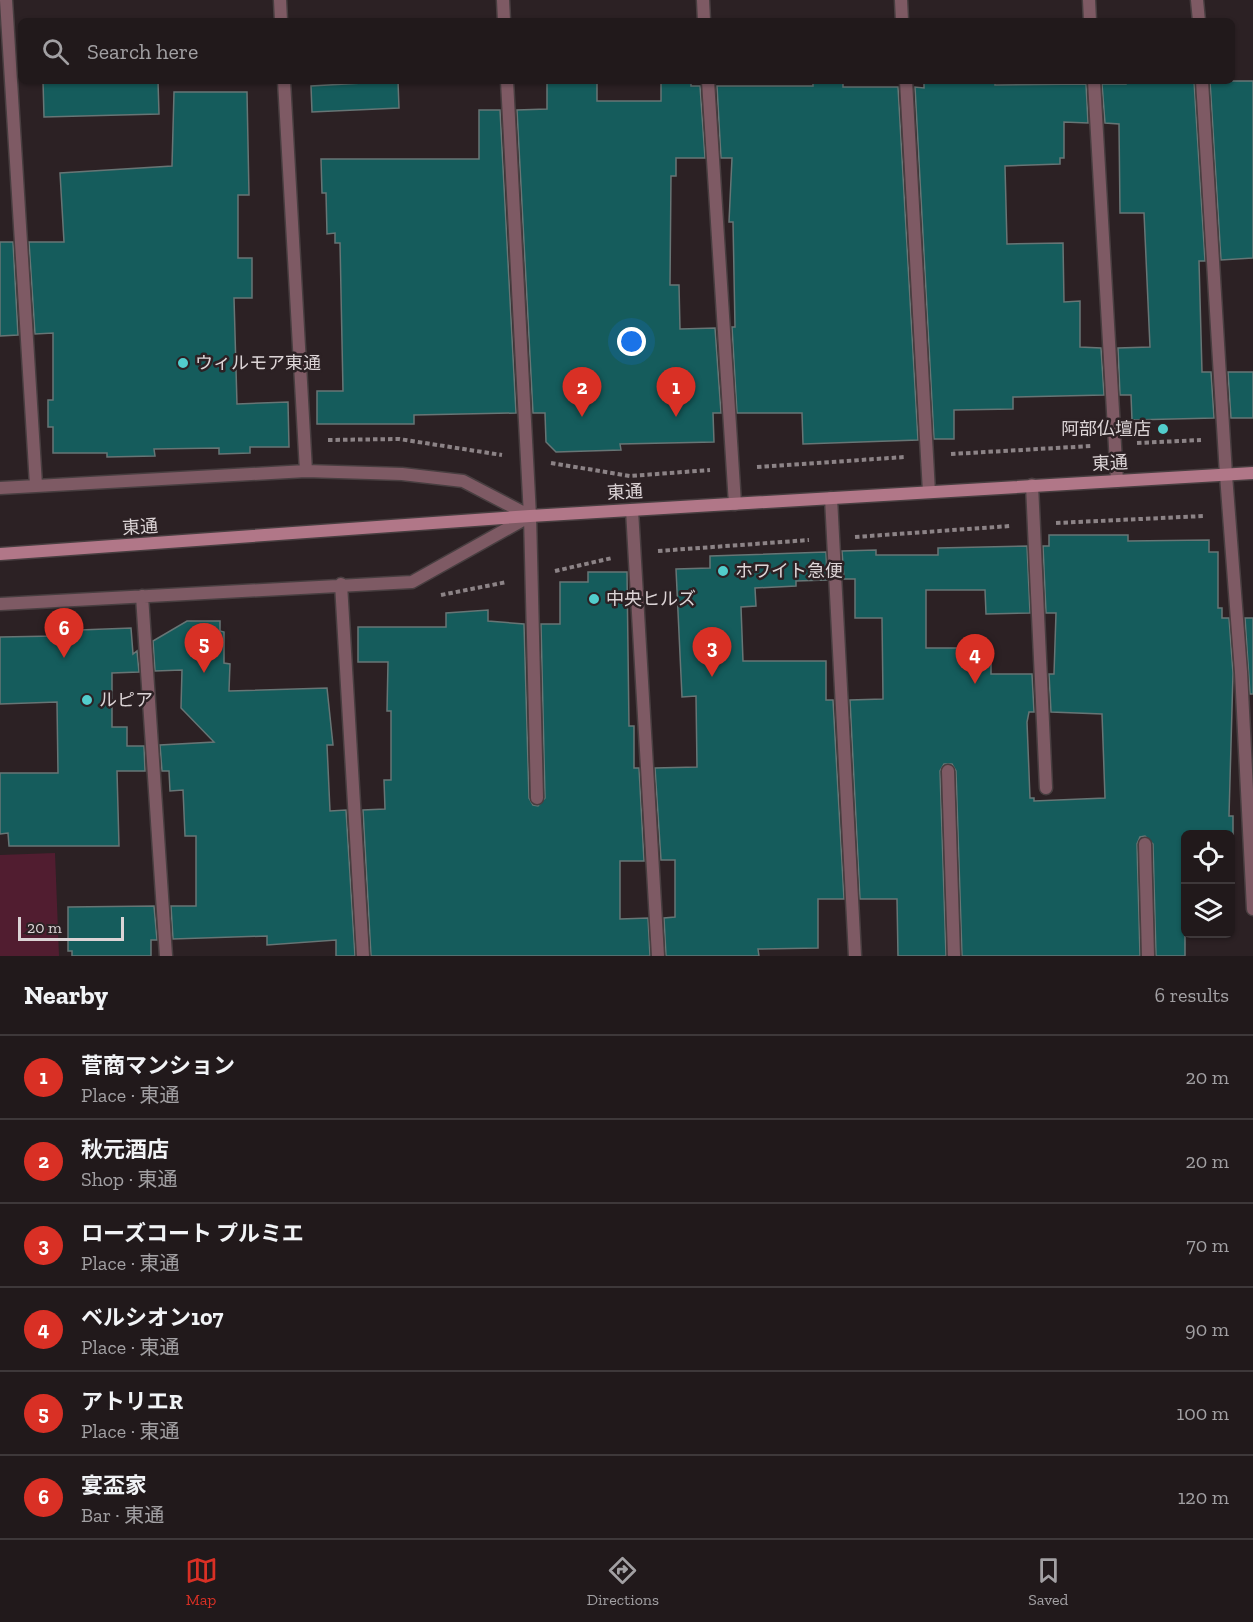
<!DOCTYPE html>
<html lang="en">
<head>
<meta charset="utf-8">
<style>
	body { margin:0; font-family:"Zilla Slab","Noto Sans JP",serif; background:#2d2628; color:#f1f3f6 }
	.controls { position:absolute; right:18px; bottom:18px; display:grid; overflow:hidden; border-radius:9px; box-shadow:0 2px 4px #0004 }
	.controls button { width:54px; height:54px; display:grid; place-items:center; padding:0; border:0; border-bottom:2px solid #3e383a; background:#21191b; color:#f1f3f6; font:30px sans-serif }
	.scale { position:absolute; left:18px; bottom:15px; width:106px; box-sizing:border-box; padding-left:6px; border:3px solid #dcd4d6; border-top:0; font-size:16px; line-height:21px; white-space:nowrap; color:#dcd4d6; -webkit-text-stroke:4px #2c2124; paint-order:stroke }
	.you { position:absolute; left:632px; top:342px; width:21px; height:21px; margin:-15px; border:4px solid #fff; border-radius:50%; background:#1a73e8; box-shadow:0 0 0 9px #1a73e833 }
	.badge { display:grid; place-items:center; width:39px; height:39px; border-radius:50%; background:#d93025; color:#fff; font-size:20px; font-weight:700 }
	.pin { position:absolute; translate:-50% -50px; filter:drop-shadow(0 2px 3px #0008) }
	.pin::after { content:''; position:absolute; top:32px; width:21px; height:18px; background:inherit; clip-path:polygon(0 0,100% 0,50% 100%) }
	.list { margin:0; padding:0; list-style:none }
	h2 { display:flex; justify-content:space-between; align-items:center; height:78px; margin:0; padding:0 24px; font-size:26px }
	h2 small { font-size:20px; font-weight:400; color:#a2a0a3 }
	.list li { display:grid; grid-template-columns:39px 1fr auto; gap:18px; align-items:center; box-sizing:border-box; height:84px; padding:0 24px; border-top:2px solid #3e383a }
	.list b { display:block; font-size:22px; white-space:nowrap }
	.list p { margin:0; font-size:20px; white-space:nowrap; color:#a2a0a3 }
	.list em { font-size:20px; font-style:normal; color:#a2a0a3 }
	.icon { flex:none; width:33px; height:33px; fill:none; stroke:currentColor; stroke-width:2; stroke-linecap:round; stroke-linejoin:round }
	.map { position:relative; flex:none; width:1253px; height:956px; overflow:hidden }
	.search { position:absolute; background:#21191b; box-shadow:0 2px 4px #0004; left:18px; right:18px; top:18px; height:66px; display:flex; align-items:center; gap:15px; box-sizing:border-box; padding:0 21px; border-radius:9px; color:#a2a0a3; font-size:22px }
	.sheet { height:582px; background:#21191b }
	nav { display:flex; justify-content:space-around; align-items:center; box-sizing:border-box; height:84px; border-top:2px solid #3e383a; background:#21191b; font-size:16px; color:#a2a0a3 }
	nav a { display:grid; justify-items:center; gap:3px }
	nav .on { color:#d93025 }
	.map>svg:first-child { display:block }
</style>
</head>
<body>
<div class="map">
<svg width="1253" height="956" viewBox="0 0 1253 956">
	<rect width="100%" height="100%" fill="#2c2124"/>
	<!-- green -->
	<path fill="#511d30" d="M55,853L59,956H0V855Z"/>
	<!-- building -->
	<path fill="#155c5c" stroke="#677575" stroke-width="1.5" d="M43,81H158L159,114L44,117Z
		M398,81L399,108L312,112L311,86Z
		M547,81H597V101H661V81H691V86H700L705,158H676V176H671L670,285H679L680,329L715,328L721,413H713L714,442L620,444L621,450L556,452L546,442L545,413H533L517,110L547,109Z
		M813,81H843V87H898L918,440L803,444L802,413H737L732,327H735L733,222H729L732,158H721L717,86H813Z
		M924,81H995V85L1086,84L1088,123L1064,122V158H1060V164L1005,166L1007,244L1063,243L1064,302L1080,301V347L1101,348L1104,395L1013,397V409L954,410V439H934L915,87L924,88Z
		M1126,81H1194L1205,261H1199L1202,372H1211L1214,418L1132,420L1131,395H1120L1118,348L1150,347L1144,213H1120L1119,124L1105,123L1102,84H1126Z
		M1210,81H1253V258L1221,260Z
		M174,92H247L249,195H238V258H252V298H234L237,404L288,402L289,447H250V453L219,454V448L154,449L155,456L107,457V453H53V427H48V400H53V333L35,334L29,242H64L60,173L172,166Z
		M479,110H500L516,413L414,415V424H317V391H343L340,243H335V233L327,234L326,193H322L321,159H479Z
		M0,242H13L18,335L0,336Z
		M1228,372H1253V418H1231Z
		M1049,535H1128V541L1209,540V552H1218V608H1222V618H1229L1233,673L1229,816H1233V843H1230V834H1185V956H1156L1153,844L1145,836L1140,837L1137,844L1140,956H962L956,771L952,764H944L940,771L946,956H898L897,899H860L850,700L883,699L882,618H855V579H844L842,551L876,550V555H938V548L1027,546L1030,613L986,614L985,590H926V648H991V674H1032L1034,712H1029L1027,722L1030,798H1034V801L1105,798L1102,714L1051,712L1049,674H1054L1056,613H1046L1043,546H1049Z
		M826,552L827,580L796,581V586L755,588L756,606L741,607L743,661H826V700H833L844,899H818V948L758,949L759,956H666L664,918L675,917V860H661L655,768L697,767L696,696L682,697L676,569L710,568V556Z
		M588,572H627L629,726H634V768H639L644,861H620V919L648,918L650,956H371L363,810L385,809L384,780H391V711H387L388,662H358V627H446V613L488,610V621L524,624L529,798L533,805L538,806L545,798L541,624H560V582H588Z
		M1245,618H1253V694H1250Z
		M187,621H220V631L224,632V663L230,664L229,691L327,688L333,745H327L330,811L346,810L355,956H336V940L267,945V936L173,939L171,906H196V836H185L183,790L170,791L169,771H162L160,745L214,742L181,708L182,670L155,671L153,641Z
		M131,628L133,654L137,651L139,672L112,673V727H127V746H144L145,771H117L119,846H9L8,833L0,834V773H58L57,702L0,704V637L55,636L54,631Z
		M154,906L157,940H151V956H72V951H68V907Z"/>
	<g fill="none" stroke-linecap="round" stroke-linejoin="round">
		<defs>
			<path id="street" d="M6,0L36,485
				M280,0L281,21
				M503,0L504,21
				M703,0L704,21
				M901,0L902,21
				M1089,0L1090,21
				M1197,0L1199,21
				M284,81L306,471
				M507,81L530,516L537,798
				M708,81L735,504
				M906,81L929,492
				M1094,81L1117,481
				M1202,81L1226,475L1241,672L1253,909
				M1032,485L1046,788
				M0,488L306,471L402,474L463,481L530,516
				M831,498L855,956
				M632,510L658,956
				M341,584L363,956
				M142,596L166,956
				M0,604L412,582L530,516
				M948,771L954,956
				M1145,844L1148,956"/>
			<path id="secondary" d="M0,554L530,516L1253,473"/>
		</defs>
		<!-- street casing -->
		<use href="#street" stroke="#483e40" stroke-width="15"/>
		<!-- secondary casing -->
		<use href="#secondary" stroke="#483e40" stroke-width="15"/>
		<!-- path -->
		<path stroke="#8c8386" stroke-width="4" stroke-dasharray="4.5 3" stroke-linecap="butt" d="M328,440L399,439L502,455
			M1137,443L1201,440
			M951,454L1091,446
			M551,463L630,476L710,470
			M757,467L905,457
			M1056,523L1204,516
			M855,537L1010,526
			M658,551L809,540
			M555,571L612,558
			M441,595L507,582"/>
		<!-- street -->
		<use href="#street" stroke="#7e5a64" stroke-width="12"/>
		<!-- secondary -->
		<use href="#secondary" stroke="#b17788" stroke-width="12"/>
	</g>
	<!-- markers -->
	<g fill="#52cdcc" stroke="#2c2124" stroke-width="2">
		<circle cx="183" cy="363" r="6"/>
		<circle cx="1163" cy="429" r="6"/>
		<circle cx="723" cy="571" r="6"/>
		<circle cx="594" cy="599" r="6"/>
		<circle cx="87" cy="700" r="6"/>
	</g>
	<g text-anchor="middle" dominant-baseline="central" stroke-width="5" stroke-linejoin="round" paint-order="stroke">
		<!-- poi labels -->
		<g font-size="18" fill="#dcd4d6" stroke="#2c2124" text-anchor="start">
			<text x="195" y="363">ウィルモア東通</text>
			<text x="1151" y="429" text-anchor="end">阿部仏壇店</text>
			<text x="735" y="571">ホワイト急便</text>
			<text x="606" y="599">中央ヒルズ</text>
			<text x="99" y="700">ルピア</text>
		</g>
		<!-- street labels -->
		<g font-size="18" fill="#dcd4d6" stroke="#2c2124">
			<text transform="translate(1110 463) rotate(-3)">東通</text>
			<text transform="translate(625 492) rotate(-3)">東通</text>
			<text transform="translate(140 527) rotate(-4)">東通</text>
		</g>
	</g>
</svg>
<div class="controls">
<button><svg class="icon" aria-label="locate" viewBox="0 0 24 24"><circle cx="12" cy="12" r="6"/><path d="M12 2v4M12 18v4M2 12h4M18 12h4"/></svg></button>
<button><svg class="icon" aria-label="layers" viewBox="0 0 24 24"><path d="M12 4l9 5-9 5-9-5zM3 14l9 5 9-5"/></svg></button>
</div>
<div class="scale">20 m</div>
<div class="you"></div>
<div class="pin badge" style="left:676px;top:417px">1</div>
<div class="pin badge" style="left:582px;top:417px">2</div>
<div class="pin badge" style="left:712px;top:677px">3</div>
<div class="pin badge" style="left:975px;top:684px">4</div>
<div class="pin badge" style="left:204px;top:673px">5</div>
<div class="pin badge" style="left:64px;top:658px">6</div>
<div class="search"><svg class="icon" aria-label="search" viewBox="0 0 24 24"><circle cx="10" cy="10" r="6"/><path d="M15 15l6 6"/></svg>Search here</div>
</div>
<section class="sheet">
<h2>Nearby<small>6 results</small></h2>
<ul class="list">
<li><span class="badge">1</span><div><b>菅商マンション</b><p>Place · 東通</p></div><em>20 m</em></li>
<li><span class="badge">2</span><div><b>秋元酒店</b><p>Shop · 東通</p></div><em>20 m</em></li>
<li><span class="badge">3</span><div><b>ローズコート プルミエ</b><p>Place · 東通</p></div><em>70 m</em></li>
<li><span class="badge">4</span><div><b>ベルシオン107</b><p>Place · 東通</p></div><em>90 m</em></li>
<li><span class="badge">5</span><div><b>アトリエR</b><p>Place · 東通</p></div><em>100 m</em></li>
<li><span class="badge">6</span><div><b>宴盃家</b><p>Bar · 東通</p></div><em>120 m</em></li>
</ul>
</section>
<nav>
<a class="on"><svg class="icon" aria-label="map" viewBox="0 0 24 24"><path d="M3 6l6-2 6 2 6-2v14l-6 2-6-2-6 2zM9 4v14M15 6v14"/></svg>Map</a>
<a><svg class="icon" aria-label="directions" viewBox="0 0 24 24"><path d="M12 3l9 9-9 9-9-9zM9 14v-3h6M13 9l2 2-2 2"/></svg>Directions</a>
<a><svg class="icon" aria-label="saved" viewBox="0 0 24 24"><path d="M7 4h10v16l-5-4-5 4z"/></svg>Saved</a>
</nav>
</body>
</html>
